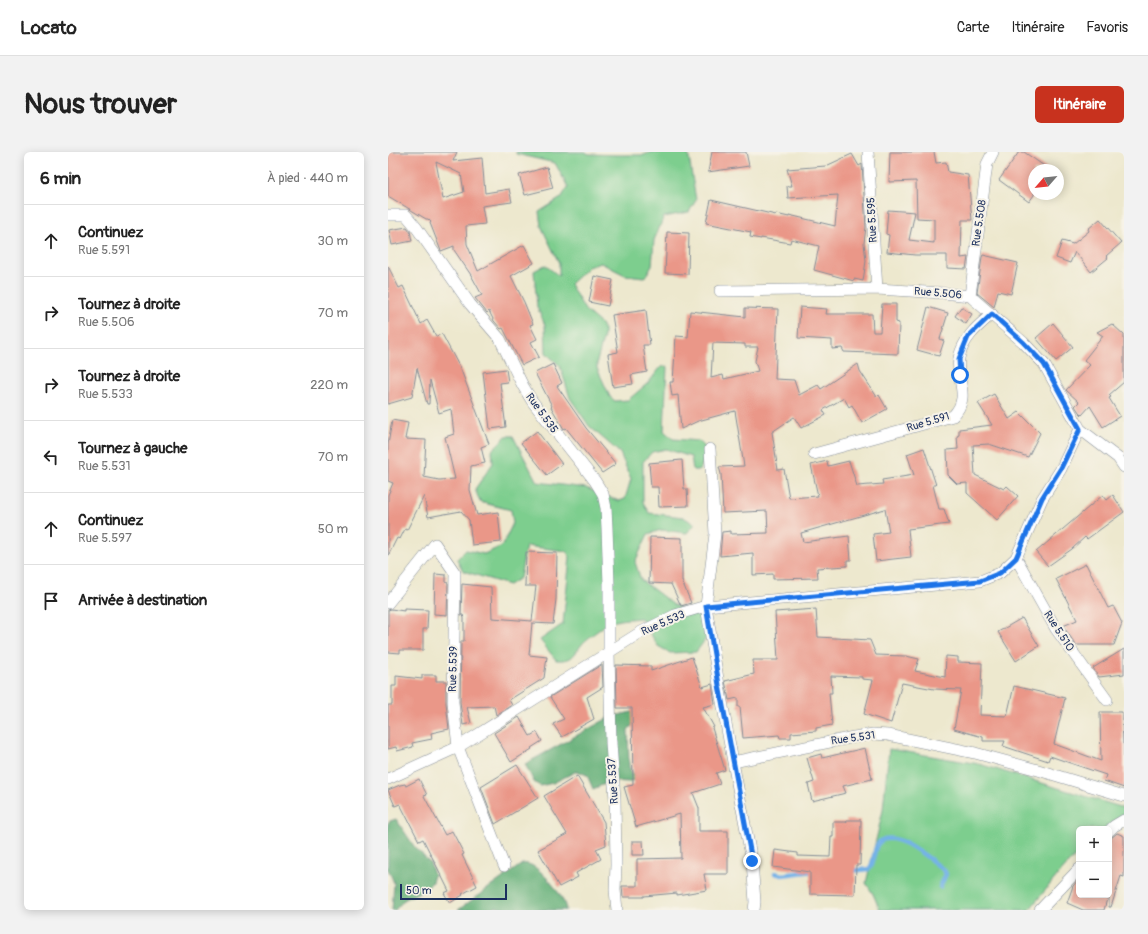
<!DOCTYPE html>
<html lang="fr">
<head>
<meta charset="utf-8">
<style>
	body { margin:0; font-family:Pangolin,sans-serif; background:#f2f2f2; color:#222 }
	.controls { position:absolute; right:12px; bottom:12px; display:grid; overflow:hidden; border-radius:6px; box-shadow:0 2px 10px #0003 }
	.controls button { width:36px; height:36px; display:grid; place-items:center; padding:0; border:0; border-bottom:1px solid #e0e0e0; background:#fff; color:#222; font:20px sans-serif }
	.compass { position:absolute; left:640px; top:12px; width:36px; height:36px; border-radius:50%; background:#fff; box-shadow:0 2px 10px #0003; rotate:242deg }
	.scale { position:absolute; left:12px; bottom:10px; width:107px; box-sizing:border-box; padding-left:4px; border:2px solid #1b2f5e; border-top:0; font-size:11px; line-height:14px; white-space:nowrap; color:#1b2f5e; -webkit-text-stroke:3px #f7f3e8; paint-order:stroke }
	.stop { position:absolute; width:12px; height:12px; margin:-9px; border:3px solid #1a73e8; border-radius:50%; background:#fff }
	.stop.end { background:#1a73e8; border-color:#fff; box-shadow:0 1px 4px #0008 }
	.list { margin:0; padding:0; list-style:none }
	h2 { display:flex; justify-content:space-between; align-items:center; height:52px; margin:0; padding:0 16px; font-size:17px }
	h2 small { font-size:13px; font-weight:400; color:#767676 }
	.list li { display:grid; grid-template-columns:26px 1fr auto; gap:12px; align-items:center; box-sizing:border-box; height:72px; padding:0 16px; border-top:1px solid #e0e0e0 }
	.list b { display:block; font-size:15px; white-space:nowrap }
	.list p { margin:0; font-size:13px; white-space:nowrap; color:#767676 }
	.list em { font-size:13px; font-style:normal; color:#767676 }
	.icon { flex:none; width:22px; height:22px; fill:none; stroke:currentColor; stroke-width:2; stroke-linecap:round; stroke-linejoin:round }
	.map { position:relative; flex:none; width:736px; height:758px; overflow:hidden; border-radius:6px }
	header { display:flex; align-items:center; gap:24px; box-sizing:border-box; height:56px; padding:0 20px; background:#fff; border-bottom:1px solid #e0e0e0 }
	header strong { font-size:19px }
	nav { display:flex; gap:22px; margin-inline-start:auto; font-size:14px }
	.intro { display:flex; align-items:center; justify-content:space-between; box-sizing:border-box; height:96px; padding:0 24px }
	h1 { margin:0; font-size:28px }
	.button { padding:10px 18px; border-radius:6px; background:#c8321e; color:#fff; font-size:14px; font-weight:700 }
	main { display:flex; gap:24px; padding:0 24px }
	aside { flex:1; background:#fff; border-radius:6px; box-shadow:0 2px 10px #0003 }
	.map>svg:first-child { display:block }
</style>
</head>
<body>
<header>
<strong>Locato</strong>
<nav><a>Carte</a><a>Itinéraire</a><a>Favoris</a></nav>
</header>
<div class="intro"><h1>Nous trouver</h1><a class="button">Itinéraire</a></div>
<main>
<aside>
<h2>6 min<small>À pied · 440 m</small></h2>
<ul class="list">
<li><svg class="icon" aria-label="ahead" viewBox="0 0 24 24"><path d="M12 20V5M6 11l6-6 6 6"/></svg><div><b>Continuez</b><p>Rue 5.591</p></div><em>30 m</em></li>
<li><svg class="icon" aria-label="right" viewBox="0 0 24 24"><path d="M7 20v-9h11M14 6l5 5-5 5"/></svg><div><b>Tournez à droite</b><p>Rue 5.506</p></div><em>70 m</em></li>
<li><svg class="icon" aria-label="right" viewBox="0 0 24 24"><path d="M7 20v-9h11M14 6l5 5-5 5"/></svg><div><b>Tournez à droite</b><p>Rue 5.533</p></div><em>220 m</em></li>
<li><svg class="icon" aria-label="left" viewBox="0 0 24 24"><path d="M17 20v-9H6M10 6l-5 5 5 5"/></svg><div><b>Tournez à gauche</b><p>Rue 5.531</p></div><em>70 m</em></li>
<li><svg class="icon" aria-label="ahead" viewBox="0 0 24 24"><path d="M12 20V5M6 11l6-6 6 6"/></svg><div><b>Continuez</b><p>Rue 5.597</p></div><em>50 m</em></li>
<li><svg class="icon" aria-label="arrive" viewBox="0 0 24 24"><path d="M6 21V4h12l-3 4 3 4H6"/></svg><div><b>Arrivée à destination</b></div></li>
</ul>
</aside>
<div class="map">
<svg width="736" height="758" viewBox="0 0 736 758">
	<rect width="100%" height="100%" fill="#f7f3e8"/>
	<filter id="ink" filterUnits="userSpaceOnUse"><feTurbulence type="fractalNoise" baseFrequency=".025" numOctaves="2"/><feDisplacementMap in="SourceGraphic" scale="8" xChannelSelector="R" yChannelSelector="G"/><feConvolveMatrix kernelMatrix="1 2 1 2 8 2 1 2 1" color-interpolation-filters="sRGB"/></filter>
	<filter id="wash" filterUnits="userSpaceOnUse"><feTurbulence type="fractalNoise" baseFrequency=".012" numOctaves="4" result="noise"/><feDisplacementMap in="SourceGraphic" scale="16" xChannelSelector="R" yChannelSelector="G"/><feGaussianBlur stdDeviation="0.9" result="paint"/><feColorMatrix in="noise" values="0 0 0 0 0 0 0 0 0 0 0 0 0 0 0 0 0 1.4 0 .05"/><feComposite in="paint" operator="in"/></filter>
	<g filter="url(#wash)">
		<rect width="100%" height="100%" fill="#ede8ce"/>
		<!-- green -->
		<path fill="#7dce8e" stroke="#4c7e76" d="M128,0H197L201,2L228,3H256L263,0H300L308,48L301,60L276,65L266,88L264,114L257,125L237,123L213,111L200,115L182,132L197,158L213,172L216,178V184L209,209V216L222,245L227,249L240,248L260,231L273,215L279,214L276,279L285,287L311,289L316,294L319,300L312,318H305L303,305L278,297L264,300L255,310V350L261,361L295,365L307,372L299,381L273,378L260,382L247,410L253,428L286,453L311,463L320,484L308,500L282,501L270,494L253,466C243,467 229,467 219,472C212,477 201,485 195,491C185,503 186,509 168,508L152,488L175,472L182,405L178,399L138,394L132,426L121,433L75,419L69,407L78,398L96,402L114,394L125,371L123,358L92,350L87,337L105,311L104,298L118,284H125L149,330L198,336L231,349L237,347L243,327L232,301L201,274L182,246L172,214L158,201L157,173L149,155L146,119L157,113L171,124V111L153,74L151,60L173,46L180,35L167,11L128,2Z
			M501,597L591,612L736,656V662L716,677H691V700L669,724L641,758H492L485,742L478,731L495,658Z"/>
		<!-- forest -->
		<path fill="#66b179" stroke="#40706c" d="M248,559L246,571L240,578L241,615L247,627L241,630L224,629L205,637L199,623L189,619L165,631L152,634L146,630L137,612L222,565Z
			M8,667L26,694L42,711L46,723L44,730L39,736L16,748L7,758H4L6,731L0,716V671L2,669Z
			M134,712C136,712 138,711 140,712C153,715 177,745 178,758H120L108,755L103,758H70Z"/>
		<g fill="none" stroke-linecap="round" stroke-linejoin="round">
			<!-- stream -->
			<path stroke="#75b2e8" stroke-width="4.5" d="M462,719L481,717C487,711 485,700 489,693C502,672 544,709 556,718L558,722L552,735
				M387,721L394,723L425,719"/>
		</g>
		<g id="blocks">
			<!-- building -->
			<path fill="#ea9788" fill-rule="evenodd" d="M0,0H69L65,9L94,6L97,41L121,37L124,50L94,54L97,72L78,74L79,92L90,119L136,93L146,111L123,124L136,150L145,172L142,173L149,187L143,190L151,205L134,213L115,176L113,177L106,169L101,159L99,161L87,146L94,143L83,123L66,98V94L53,99L42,71L43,70L40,67H38L0,44ZM48,10L73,22L76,40L55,47Z
				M324,0H358L361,14L320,20Z
				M502,0H546L548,11L558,10L560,20L580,23L584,68H574L573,106L580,105L578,117L559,116V103H527L499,100L501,83L498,82L500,58L527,60L521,88L546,91V67L529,66L528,29L501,30Z
				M631,0H636L662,18H646V43L641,50L611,28Z
				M464,2L471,14L474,12L478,75L476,91L478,109L475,129L466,127V129L426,118L431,94L403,87L402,91L373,86V87L362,85L363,80L318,71L323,48L388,63V62L401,65V63L447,74L450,43L400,46L399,34H404L399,17L438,14Z
				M159,15L165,36L137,43L131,23Z
				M712,67L733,91L718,104L720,106L703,120L687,100L682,111L668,106L674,89L685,92L701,79L700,77Z
				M19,75L22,79L24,89L4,93L1,78Z
				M279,80L301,81L300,122L277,121Z
				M595,103L630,111L623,142L610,139L606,155L589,141L594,105Z
				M0,114L11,136L15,134L33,172L39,168L48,184L54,182L73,218L101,292L93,295L97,311L83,314L82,338L89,363L110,360L113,390L84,393L81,368L73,359L40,365L36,344L19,378L17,377L12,387L9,386L0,404V343L5,331L0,329V293L4,268L20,271L17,287L38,288L36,325L51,328L67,327L57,285L66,282L63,257L51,261L42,228L41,252H39L29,216L24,245L0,252Z
				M206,124L225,128L220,154L201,150Z
				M494,152H508V170L511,171L510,202L456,200L454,196L444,197V188L410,186L412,155L439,157L438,162H484L485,180H492Z
				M540,155L560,161L552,187L556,189L551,204L529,198Z
				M573,155L584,162L578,172L567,164Z
				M357,156L390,157L387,227L406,228L411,243L430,233L433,237L470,212L472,219L489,245L491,243L499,257L474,271L464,253L461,255L456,246L435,258L438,263L413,276L406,265L384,280L390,318L396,317L401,346L430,344L423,313L439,309L440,314L461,309L469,334L495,332L494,328L526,323L519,302L536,296L548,333H545L551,357H556L561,372L520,377L523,405L488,409L485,382L501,380L497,357L413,381L415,390L461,384L463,408H459V414L429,416L430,426L385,427V422L365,423V401L332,404L334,380L343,379V382L380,381L379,359L335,361L333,322L331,315L356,314L347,259L310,269L293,277L290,243L284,244L282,230H285L288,184L300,185L302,159L357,165ZM325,191L357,192V195H370L367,209L370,219L336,227L335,223L323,226Z
				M258,158L262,193H255L259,220L243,223L245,232L225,235L220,202L230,200L224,163Z
				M665,171L685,195L668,209L648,186Z
				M724,172L736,183V230L721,243L723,245L721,246L732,264L715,275L702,254L694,263L691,260L687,254L691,250L678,238L702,213L696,208L715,184L709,180Z
				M165,212L174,231L169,234L198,276L228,312L214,321L178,276L176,277L163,255L164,254L147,221Z
				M118,217L120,230L112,231L118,275L102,277L95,220Z
				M606,242L621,267L631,260L652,281L640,305L601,292L585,293L587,323L616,337L619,334L630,344L609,368L579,341V331L569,332L560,323L559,298L570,297L569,284L571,283V277L604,273L590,251Z
				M149,279L174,312L159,323L133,291Z
				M294,308L296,337H299L300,354L271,355L270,335H263L261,311Z
				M715,343L719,348L725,343L736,360L699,387L697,385L684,397L660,414L648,400Z
				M262,385L294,386V429L303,451L293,454L283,432L261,431Z
				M138,400L169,401L168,447L165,472L144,471L141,503L159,505L156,526L121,548L124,553L108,563L106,554L79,555L83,571L75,573L72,550L73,489H76V466L75,463H73L74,432L103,435L104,466L144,469L148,434H137Z
				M698,412L720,456L725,454L734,471L726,493H688L675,474L689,468L668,427Z
				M47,422L58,423V430L60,431L59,463L46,462Z
				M3,457L16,459V457L40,458L39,477H35V498H12V501L0,500V458Z
				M428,457L430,485L482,488L488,503L518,504L531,507L527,519L557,525L558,504L570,505V510L594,511L592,563L619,564L626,534L677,546L666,592L713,609L712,560H734L735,592H736V636L716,629L718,623L685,612L662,604L660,609L615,594L617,589H595V585L566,577L573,538L546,537L514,531L503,571L476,562L485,528L474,527V525L443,524L444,541H441L444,573L428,576V579L403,581V586H392L391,583L355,586L352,555H350V546L341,548L337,529L366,522L365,508H390L387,460Z
				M634,466L651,494L628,509L610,480Z
				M736,497V522L711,525L705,516Z
				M304,505L314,535L324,532L327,552L315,555L326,575L324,576L337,618L328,621L332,632L305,641L311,656V679H340V722H316L319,738L289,743V741L256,744V745H235L234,734H249V707L293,706L292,662L248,675L236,635L245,633L244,556H229L228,513L263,514V519Z
				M213,513H214L215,535L199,545L206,567L174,585L165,572L176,567L162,545Z
				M34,523H48V529H58V551L61,577L43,581L44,587L24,591L25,595L9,599L8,595L0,597V553H4V534H8V524L34,527Z
				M131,565L142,584L149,580L154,589L143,596L144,597L123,610L106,581Z
				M477,596L484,627L455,634L458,641L424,649L420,632L426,630L419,606L433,602L434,606Z
				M129,613L150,646L107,672L93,635Z
				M189,624L216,670L218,693L208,697L213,707L188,721L190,725L171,735L150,698L179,682L156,644Z
				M31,627L39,643L36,644L57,683L64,679L76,702L74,703L89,734L74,742L75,743L62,751L56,741L61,739L35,687L31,689L12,652L7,654L0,638L12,633L17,632L18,634Z
				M458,668H473L472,713H468L467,743L422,742V720L385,715L387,698L410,701V704L442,705L443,685H445V670H459Z
				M729,681L736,684V725L733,724L723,755H721V690L723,686Z
				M244,689H255L256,703H244Z
				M691,727V743H720L716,758H695L679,751L685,734Z"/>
		</g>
	</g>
	<g filter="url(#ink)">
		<use href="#blocks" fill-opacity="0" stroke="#848c96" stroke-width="1"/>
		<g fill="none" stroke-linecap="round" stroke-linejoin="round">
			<defs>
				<path id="minor" d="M480,0L489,137
					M0,63H18L28,75L82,152L112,187L135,234L144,249L207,329L215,342L218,356L219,376L221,432V500L223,591L227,647L228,713L227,738L229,758
					M332,139L489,137L555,141L582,144L635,190L656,212L692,277L730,306L736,315
					M582,144L599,12L605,0
					M322,297L327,382L318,454L331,533L345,610L466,585L485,582L500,583L587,601L650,618L736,644
					M426,302L565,264C584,244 567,228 571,206C575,186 590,174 604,162
					M628,406L668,477L719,548
					M0,451L47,392L67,421L65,550L70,595L116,714
					M345,610L364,709L367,750L366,758
					M0,627L70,595L253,480L287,463L318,454L592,429L612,421L628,406L654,347L673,317L692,277
					M721,679L726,674L736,668
					M652,758L691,717"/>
			</defs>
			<!-- minor casing -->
			<use href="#minor" stroke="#848c96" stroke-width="12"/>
			<!-- minor -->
			<use href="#minor" stroke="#fff" stroke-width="11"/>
		</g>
	</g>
	<g fill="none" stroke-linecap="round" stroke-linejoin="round" filter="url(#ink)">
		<!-- route -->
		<path stroke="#1a73e8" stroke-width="5" d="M364,709L331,533L318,454L592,429L612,421L628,406L654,346L673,316L692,277L656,212L635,190L604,162L580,185L571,207L572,223"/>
	</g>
	<g text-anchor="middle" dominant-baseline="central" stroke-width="4" stroke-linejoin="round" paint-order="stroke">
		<!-- street labels -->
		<g font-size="11" fill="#1b2f5e" stroke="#f7f3e8">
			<text transform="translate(484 68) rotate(-93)">Rue 5.595</text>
			<text transform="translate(591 71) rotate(-82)">Rue 5.508</text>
			<text transform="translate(550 141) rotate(5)">Rue 5.506</text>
			<text transform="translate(154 261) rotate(54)">Rue 5.535</text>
			<text transform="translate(540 270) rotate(-17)">Rue 5.591</text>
			<text transform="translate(275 471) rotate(-24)">Rue 5.533</text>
			<text transform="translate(671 479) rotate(57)">Rue 5.510</text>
			<text transform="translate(65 517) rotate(-89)">Rue 5.539</text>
			<text transform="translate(465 586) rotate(-8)">Rue 5.531</text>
			<text transform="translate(225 629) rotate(-94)">Rue 5.537</text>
		</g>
	</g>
</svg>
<div class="controls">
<button>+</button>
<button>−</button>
</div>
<svg class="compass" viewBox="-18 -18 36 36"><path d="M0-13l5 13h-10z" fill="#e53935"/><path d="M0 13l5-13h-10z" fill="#767676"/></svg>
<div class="scale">50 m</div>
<div class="stop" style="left:572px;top:223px"></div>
<div class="stop end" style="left:364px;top:709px"></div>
</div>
</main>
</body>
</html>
